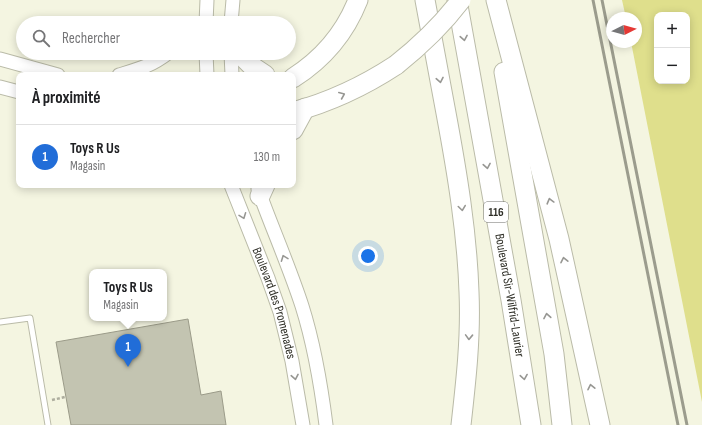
<!DOCTYPE html>
<html lang="fr">
<head>
<meta charset="utf-8">
<style>
	body { margin:0; font-family:"Sofia Sans Condensed",sans-serif; background:#f2f2f2; color:#202124 }
	.controls { position:absolute; right:12px; top:12px; display:grid; overflow:hidden; border-radius:8px; box-shadow:0 2px 10px #0003 }
	.controls button { width:36px; height:36px; display:grid; place-items:center; padding:0; border:0; border-bottom:1px solid #e0e0e0; background:#fff; color:#202124; font:20px sans-serif }
	.compass { position:absolute; left:606px; top:12px; width:36px; height:36px; border-radius:50%; background:#fff; box-shadow:0 2px 10px #0003; rotate:84deg }
	.you { position:absolute; left:368px; top:256px; width:14px; height:14px; margin:-10px; border:3px solid #fff; border-radius:50%; background:#1a73e8; box-shadow:0 0 0 6px #1a73e833 }
	.badge { display:grid; place-items:center; width:26px; height:26px; border-radius:50%; background:#216dd8; color:#fff; font-size:13px; font-weight:700 }
	.pin { position:absolute; translate:-50% -33px; filter:drop-shadow(0 1px 2px #0008) }
	.pin::after { content:''; position:absolute; top:21px; width:14px; height:12px; background:inherit; clip-path:polygon(0 0,100% 0,50% 100%) }
	.popup { position:absolute; left:89px; top:269px; width:78px; height:52px; box-sizing:border-box; display:grid; place-content:center; border-radius:8px; background:#fff; filter:drop-shadow(0 1px 3px #0005); font-size:13px; white-space:nowrap; color:#757577 }
	.popup b { font-size:15px; color:#202124 }
	.popup::after { content:''; position:absolute; left:50%; top:100%; margin-left:-8px; border:8px solid transparent; border-top-color:#fff }
	.list { margin:0; padding:0; list-style:none }
	h2 { display:flex; justify-content:space-between; align-items:center; height:52px; margin:0; padding:0 16px; font-size:17px }
	h2 small { font-size:13px; font-weight:400; color:#757577 }
	.list li { display:grid; grid-template-columns:26px 1fr auto; gap:12px; align-items:center; box-sizing:border-box; height:64px; padding:0 16px; border-top:1px solid #e0e0e0 }
	.list b { display:block; font-size:15px; white-space:nowrap }
	.list p { margin:0; font-size:13px; white-space:nowrap; color:#757577 }
	.list em { font-size:13px; font-style:normal; color:#757577 }
	.icon { flex:none; width:22px; height:22px; fill:none; stroke:currentColor; stroke-width:2; stroke-linecap:round; stroke-linejoin:round }
	.map { position:relative; flex:none; width:702px; height:425px; overflow:hidden }
	.search { position:absolute; background:#fff; box-shadow:0 2px 10px #0003; left:16px; top:16px; width:280px; height:44px; display:flex; align-items:center; gap:10px; box-sizing:border-box; padding:0 14px; border-radius:22px; color:#757577; font-size:15px }
	.panel { position:absolute; background:#fff; box-shadow:0 2px 10px #0003; left:16px; top:72px; width:280px; height:116px; border-radius:8px }
	.map>svg:first-child { display:block }
</style>
</head>
<body>
<div class="map">
<svg width="702" height="425" viewBox="0 0 702 425">
	<rect width="100%" height="100%" fill="#f4f5e1"/>
	<!-- green -->
	<path fill="#dfdf8c" fill-rule="evenodd" d="M622,0H702V402L631,42H636V18H626ZM657,15H687V81H657Z"/>
	<!-- building -->
	<path fill="#c3c4b1" stroke="#9b9b89" d="M188,319L201,395L221,391L226,425H71L56,342Z"/>
	<g fill="none" stroke-linecap="round" stroke-linejoin="round">
		<defs>
			<path id="service" d="M0,322L30,318L48,425"/>
			<g id="tertiary">
				<path d="M206,23L207,0"/>
				<path d="M231,23L233,0"/>
				<path d="M206,53L207,75"/>
				<path d="M231,53L232,75"/>
				<path d="M0,59L58,75"/>
				<path d="M119,75C139,69 151,66 168,53"/>
				<path d="M0,87L19,92"/>
				<path id="s1" d="M231,185L268,278L280,312L292,361L303,425"/>
				<path d="M258,189C272,228 289,266 302,306C314,344 321,385 326,425"/>
			</g>
			<g id="motorway">
				<path d="M425,0C432,38 439,75 446,113C457,172 467,232 469,292C471,337 466,381 461,425"/>
				<path id="s2" d="M457,0L511,300L531,425"/>
				<path d="M496,0L559,239L600,425"/>
				<path d="M239,53L253,67L265,75"/>
				<path d="M504,72L554,354L562,425"/>
				<path d="M293,78C323,59 345,33 358,0"/>
				<path d="M293,112C330,102 364,86 396,65"/>
				<path d="M293,130L305,108"/>
				<path d="M260,196L265,185"/>
			</g>
		</defs>
		<!-- service casing -->
		<use href="#service" stroke="#babba8" stroke-width="7"/>
		<!-- tertiary casing -->
		<use href="#tertiary" stroke="#babba8" stroke-width="15"/>
		<!-- motorway casing -->
		<use href="#motorway" stroke="#babba8" stroke-width="21"/>
		<!-- path -->
		<path stroke="#adad9e" stroke-width="2.5" stroke-dasharray="3 2" stroke-linecap="butt" d="M52,400L65,397"/>
		<!-- service -->
		<use href="#service" stroke="#fff" stroke-width="5"/>
		<!-- tertiary -->
		<use href="#tertiary" stroke="#fff" stroke-width="13"/>
		<!-- motorway -->
		<use href="#motorway" stroke="#fff" stroke-width="19"/>
		<!-- rail -->
		<path stroke="#9b9c8d" stroke-width="3" d="M593,0L678,425
			M602,0L687,425"/>
		<defs>
			<path id="motorway-bridge" d="M396,65C420,46 442,25 461,0"/>
		</defs>
		<!-- motorway-bridge casing -->
		<use href="#motorway-bridge" stroke="#babba8" stroke-width="21" stroke-linecap="butt"/>
		<!-- motorway-bridge -->
		<use href="#motorway-bridge" stroke="#fff" stroke-width="19"/>
	</g>
	<!-- one-way arrows -->
	<defs><path id="oneway-chevron" d="M-2-3.5L2.5 0L-2 3.5" fill="none" stroke-width="1.6" stroke-linecap="round" stroke-linejoin="round"/></defs>
	<g stroke="#979793">
		<use href="#oneway-chevron" transform="translate(464 38) rotate(80)"/>
		<use href="#oneway-chevron" transform="translate(440 80) rotate(79)"/>
		<use href="#oneway-chevron" transform="translate(342 95) rotate(-23)"/>
		<use href="#oneway-chevron" transform="translate(487 166) rotate(80)"/>
		<use href="#oneway-chevron" transform="translate(550 201) rotate(-105)"/>
		<use href="#oneway-chevron" transform="translate(462 208) rotate(82)"/>
		<use href="#oneway-chevron" transform="translate(243 216) rotate(69)"/>
		<use href="#oneway-chevron" transform="translate(284 258) rotate(-111)"/>
		<use href="#oneway-chevron" transform="translate(564 260) rotate(-102)"/>
		<use href="#oneway-chevron" transform="translate(547 316) rotate(-100)"/>
		<use href="#oneway-chevron" transform="translate(469 337) rotate(92)"/>
		<use href="#oneway-chevron" transform="translate(295 377) rotate(79)"/>
		<use href="#oneway-chevron" transform="translate(524 377) rotate(81)"/>
		<use href="#oneway-chevron" transform="translate(591 387) rotate(-102)"/>
	</g>
	<g text-anchor="middle" dominant-baseline="central" stroke-width="3.5" stroke-linejoin="round" paint-order="stroke">
		<!-- shield labels -->
		<rect fill="#fff" stroke="#6d6d68" stroke-width="1" x="484" y="202" width="24" height="20" rx="3"/>
		<g font-size="12" font-weight="bold" fill="#2f2f27">
			<text x="496" y="212">116</text>
		</g>
		<!-- street labels -->
		<g font-size="13" fill="#2f2f27" stroke="#fff">
			<text stroke="none"><textPath href="#s2" startOffset="300">Boulevard Sir-Wilfrid-Laurier</textPath></text>
			<text stroke="none"><textPath href="#s1" startOffset="126">Boulevard des Promenades</textPath></text>
		</g>
	</g>
</svg>
<div class="controls">
<button>+</button>
<button>−</button>
</div>
<svg class="compass" viewBox="-18 -18 36 36"><path d="M0-13l5 13h-10z" fill="#e53935"/><path d="M0 13l5-13h-10z" fill="#757577"/></svg>
<div class="you"></div>
<div class="pin badge" style="left:128px;top:367px">1</div>
<div class="popup"><b>Toys R Us</b>Magasin</div>
<div class="search"><svg class="icon" aria-label="search" viewBox="0 0 24 24"><circle cx="10" cy="10" r="6"/><path d="M15 15l6 6"/></svg>Rechercher</div>
<section class="panel">
<h2>À proximité<small></small></h2>
<ul class="list">
<li><span class="badge">1</span><div><b>Toys R Us</b><p>Magasin</p></div><em>130 m</em></li>
</ul>
</section>
</div>
</body>
</html>
